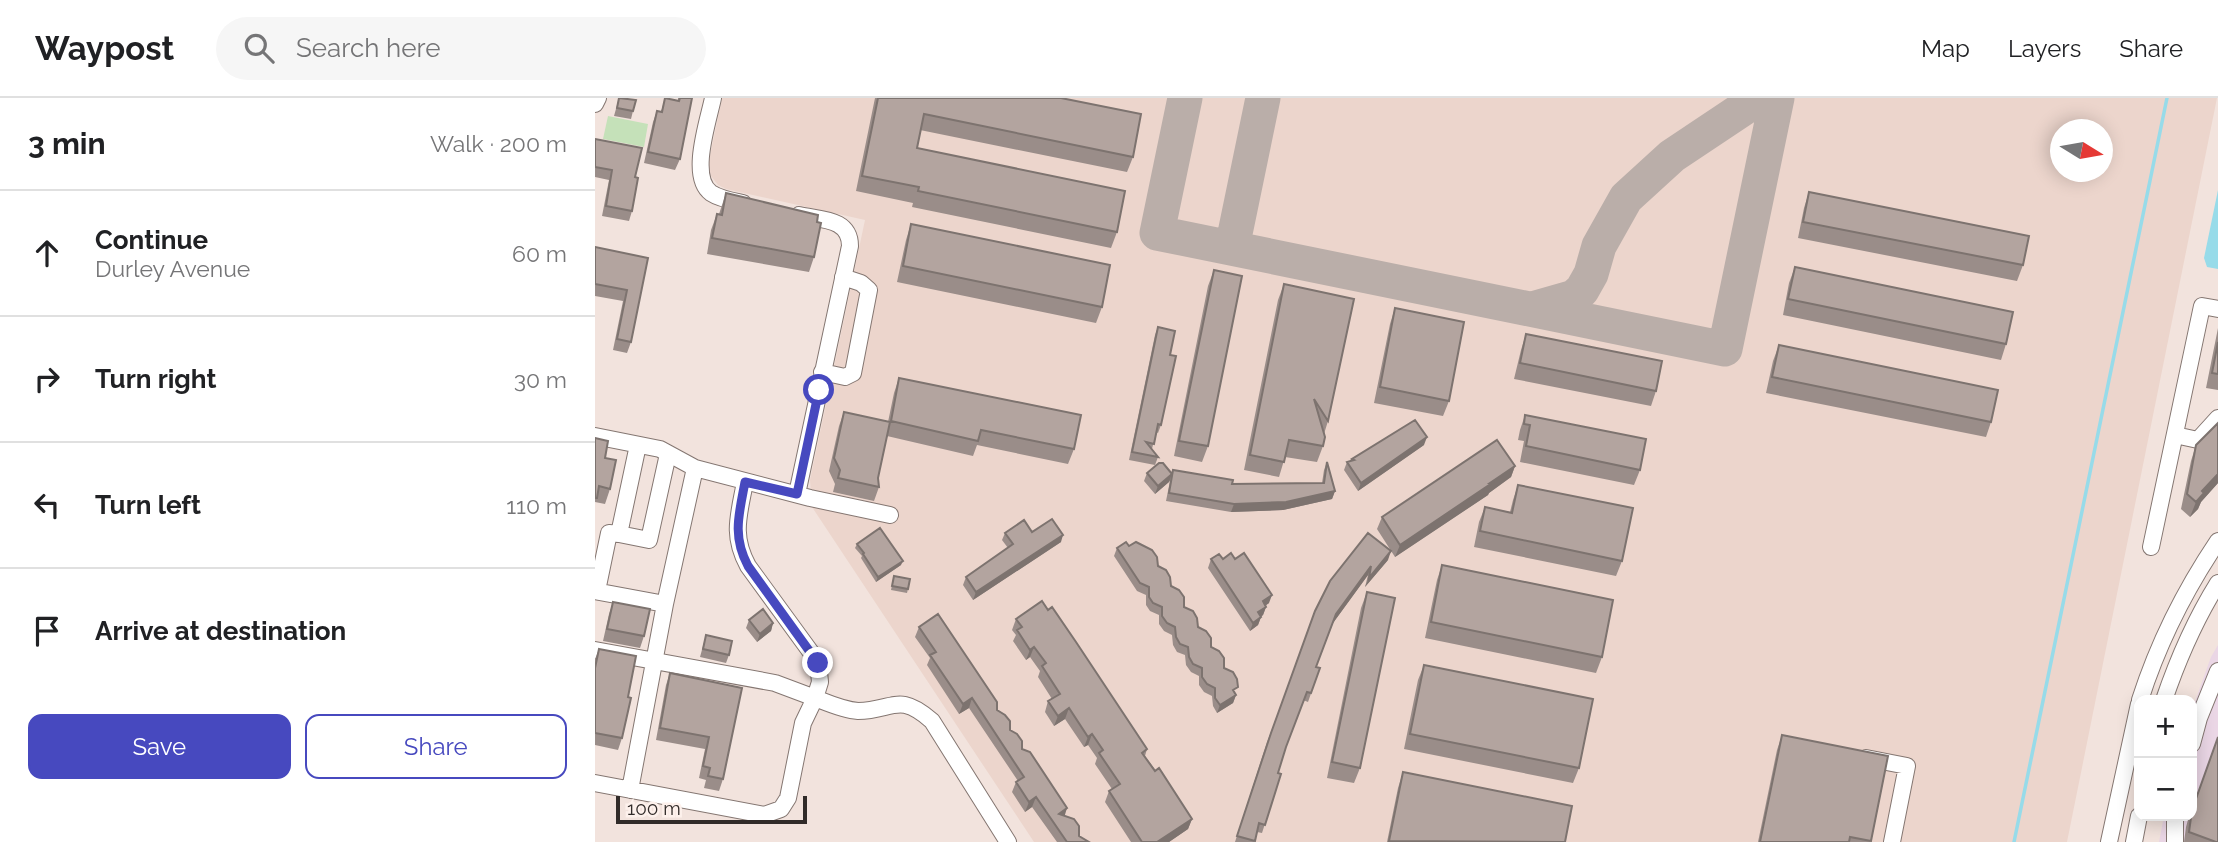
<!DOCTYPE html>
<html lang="en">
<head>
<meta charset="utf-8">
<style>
	body { margin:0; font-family:Raleway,sans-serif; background:#f6f6f6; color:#202124 }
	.controls { position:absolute; right:21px; bottom:21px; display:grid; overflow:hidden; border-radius:14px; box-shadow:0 4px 18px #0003 }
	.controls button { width:63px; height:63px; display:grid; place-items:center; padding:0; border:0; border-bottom:2px solid #e0e0e0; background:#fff; color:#202124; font:35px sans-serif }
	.compass { position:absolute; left:1455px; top:21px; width:63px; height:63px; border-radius:50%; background:#fff; box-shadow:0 4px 18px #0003; rotate:101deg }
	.scale { position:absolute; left:21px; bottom:18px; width:191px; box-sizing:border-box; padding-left:7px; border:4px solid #312b29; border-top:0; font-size:19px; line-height:24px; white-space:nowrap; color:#312b29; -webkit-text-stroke:5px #fdf1ec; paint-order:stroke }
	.stop { position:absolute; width:21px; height:21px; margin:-16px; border:5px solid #4749bf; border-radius:50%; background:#fff }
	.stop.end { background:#4749bf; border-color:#fff; box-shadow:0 2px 7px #0008 }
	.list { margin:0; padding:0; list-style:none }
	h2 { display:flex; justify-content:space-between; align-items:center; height:91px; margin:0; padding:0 28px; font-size:30px }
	h2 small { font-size:23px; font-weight:400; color:#757577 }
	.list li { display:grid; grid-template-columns:46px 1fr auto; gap:21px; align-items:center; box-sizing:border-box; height:126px; padding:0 28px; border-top:2px solid #e0e0e0 }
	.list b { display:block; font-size:26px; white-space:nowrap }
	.list p { margin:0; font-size:23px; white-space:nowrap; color:#757577 }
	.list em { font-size:23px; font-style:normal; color:#757577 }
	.actions { display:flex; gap:14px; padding:21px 28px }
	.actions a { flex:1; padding:16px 0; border:2px solid #4749bf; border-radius:14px; text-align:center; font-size:24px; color:#4749bf }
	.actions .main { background:#4749bf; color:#fff }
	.icon { flex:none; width:38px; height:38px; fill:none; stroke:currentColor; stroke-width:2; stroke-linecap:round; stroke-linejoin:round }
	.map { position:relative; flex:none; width:1623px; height:744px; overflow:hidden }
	header { display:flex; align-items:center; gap:42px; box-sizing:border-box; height:98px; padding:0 35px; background:#fff; border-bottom:2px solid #e0e0e0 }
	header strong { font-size:33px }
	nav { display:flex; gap:38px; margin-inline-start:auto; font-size:24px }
	.search { width:490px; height:63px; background:#f6f6f6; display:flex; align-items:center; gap:18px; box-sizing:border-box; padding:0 24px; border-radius:38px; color:#757577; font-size:26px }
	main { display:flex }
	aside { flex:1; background:#fff }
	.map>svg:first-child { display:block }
</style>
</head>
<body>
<header>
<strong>Waypost</strong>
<div class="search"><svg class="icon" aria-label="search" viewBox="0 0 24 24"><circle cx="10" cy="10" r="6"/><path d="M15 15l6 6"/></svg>Search here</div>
<nav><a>Map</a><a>Layers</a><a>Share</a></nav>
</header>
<main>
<aside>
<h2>3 min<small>Walk · 200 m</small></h2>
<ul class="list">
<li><svg class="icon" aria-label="ahead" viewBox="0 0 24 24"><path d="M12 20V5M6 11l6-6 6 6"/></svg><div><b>Continue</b><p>Durley Avenue</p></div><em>60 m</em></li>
<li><svg class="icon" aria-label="right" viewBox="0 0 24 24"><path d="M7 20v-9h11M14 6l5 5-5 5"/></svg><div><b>Turn right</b></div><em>30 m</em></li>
<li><svg class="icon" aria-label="left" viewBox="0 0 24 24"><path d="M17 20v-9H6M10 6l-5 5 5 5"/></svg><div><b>Turn left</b></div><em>110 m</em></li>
<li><svg class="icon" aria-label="arrive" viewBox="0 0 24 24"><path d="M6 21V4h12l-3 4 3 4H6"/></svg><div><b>Arrive at destination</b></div></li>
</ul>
<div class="actions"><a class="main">Save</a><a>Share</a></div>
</aside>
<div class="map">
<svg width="1623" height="744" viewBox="0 0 1623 744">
	<rect width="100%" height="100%" fill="#f2e3dd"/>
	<!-- commercial -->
	<path fill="#ead6e5" d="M1623,547V744H1564L1569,718H1597V612L1616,559Z"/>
	<!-- built -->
	<path fill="#ecd5cc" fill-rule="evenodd" d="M127,0H1622L1472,744H439L217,409L215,382L270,122L131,91L123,87L116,78L113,67ZM1465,32H1507V74H1465Z"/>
	<!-- green -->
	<path fill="#c5e1b9" d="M13,18L53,26L49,49L8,41Z"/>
	<!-- water -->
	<path fill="#97dbe9" d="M1623,92V171L1612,169L1609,160Z"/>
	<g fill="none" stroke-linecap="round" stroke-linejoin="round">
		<!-- stream -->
		<path stroke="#97dbe9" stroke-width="3.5" d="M1419,744L1572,0"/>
		<!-- taxiway -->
		<path stroke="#baaea9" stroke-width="35" d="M590,0L562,135L1130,251L1182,0
			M637,150L668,0
			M937,211L979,199L987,192L996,176L1004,148L1031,100L1077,58L1164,0"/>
		<defs>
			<path id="minor" d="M118,0C113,24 94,79 116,95C125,101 138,103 148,105
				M0,6L3,0
				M227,274L250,279L258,275L274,192L266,185L248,179
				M1580,337L1603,342L1623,320
				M0,338L65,351L100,370
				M150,384C144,417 136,437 153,468L223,564L225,584L220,600C233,605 248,612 263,613C298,613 303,593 337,623L413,744
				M202,396L255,148C255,120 226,122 204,117
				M24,436L54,442L73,356
				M1556,449L1607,208L1623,211
				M0,493L70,506
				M2,493L14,435L24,436L43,347
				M0,552L180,585L220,600L208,625L193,700L186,711L169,717L0,685
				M1545,602C1563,546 1590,492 1623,443
				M1569,602C1583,561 1600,522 1623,485
				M1597,646L1604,620L1623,573
				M1271,660L1312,668L1297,744
				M35,692L70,506L100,370L215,400L295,417
				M1514,744L1544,606
				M1539,744L1544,718
				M1580,744V718"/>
		</defs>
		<!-- minor casing -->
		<use href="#minor" stroke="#847671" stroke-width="18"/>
		<!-- minor -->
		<use href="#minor" stroke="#fff" stroke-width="16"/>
	</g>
	<!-- wall -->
	<path fill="#9a8d89" d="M24,0L38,13L36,21L19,18Z
		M70,0L83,3V0H97L85,61L80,72L49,65L58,24L62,13L66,14Z
		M280,0H466L538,59L532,74L325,32L322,50L522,134L516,150L317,109L318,105L261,93Z
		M0,41L40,79L37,113L34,123L7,118L14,82L0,79Z
		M1214,94L1428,167L1422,183L1203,140L1209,110Z
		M131,95L222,124L219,159L214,174L112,156L116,132L122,116H124Z
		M316,126L507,209L501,225L302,184L311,142Z
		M0,149L53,160L36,244L32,255L18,252L28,203L0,198Z
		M1200,169L1411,246L1406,262L1188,217L1194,185Z
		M619,172L613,348L607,364L579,358L613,188Z
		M689,186L733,323L729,336L728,348L722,364L690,359L684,379L649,372L683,202Z
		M800,210L854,303L848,318L779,305L795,226Z
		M563,229L575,257L566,327L563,335L561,334L557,351L563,359L560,367L534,362L560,237Z
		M1623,230V292L1611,290Z
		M931,236L1061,293L1056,308L919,281L926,252Z
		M1184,247L1396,324L1391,339L1171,295L1178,263Z
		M304,280L479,351L473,366L382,347L378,358L292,338L283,380L284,389L279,403L238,394L240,386L234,373L244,328L249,314L293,324L299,295Z
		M930,317L1045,372L1039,387L925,364L929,343L923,342L925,332Z
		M1623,325V385L1606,404L1603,411L1595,419L1586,411L1596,363L1601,347Z
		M0,340L10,360L15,391L10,406L0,404V405Z
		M829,347L763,393L749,372L752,364L756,363L757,361Z
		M732,364L740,393L737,401L688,412L636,414L571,403L575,383L560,396L549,383L552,375L577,376L637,386L727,385L729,372Z
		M920,368L916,379L894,395L893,397L800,459L782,431L787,419Z
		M923,387L1027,463L1021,478L879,449L884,424L890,409L915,414L918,402Z
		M437,434L466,444L378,502L368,487L371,479L413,450L407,442L410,435Z
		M262,446L306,467L281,484L266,460L267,458L260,450Z
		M534,448L563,468L629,570L641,597L638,605L622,615L618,608L617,598L609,594L604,587V578L596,574L591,567L590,557L582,554L578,547L577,537L569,533L564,526V517L555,513L551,507V497L542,493L519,458L522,450Z
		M616,461H628L674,505L670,508L671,509L668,517L666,519L663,527L655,533L613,470Z
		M793,462L770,489L773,477L738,525L721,569L725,570L713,604L708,602L691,649L683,675L686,676L667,735L662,734L659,744H640L672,644L735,483Z
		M847,467L1007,559L1001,575L830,540L842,482Z
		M299,478L313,491L312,495L296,492Z
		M772,494L765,670L759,685L732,680L766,510Z
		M18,504L49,538L45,550L8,543L14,516Z
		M421,521L552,651L550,658L597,721L593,731L574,744H536L510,704L514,693L517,691L500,666L502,660L493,647L489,649L470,621L459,628L450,614L453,603L457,601L443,579L445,573L435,559L431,562L418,543L421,537L417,532Z
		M154,522L178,525L176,533L162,544L151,530Z
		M324,529L402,612L469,718L484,738L494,744H462L437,709L430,714L417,694L421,684L423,683L374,610L364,616L332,567L335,560L320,539Z
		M111,537L134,557L131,565L105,559Z
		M4,551L33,599L27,640L23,652L0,647V561Z
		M829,567L984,670L978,685L809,651L823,582Z
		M75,575L147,590L128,681L124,693L109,690L111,682L104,680L110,651L61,642L71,587Z
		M1187,637L1293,658L1275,744H1163L1182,652Z
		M808,674L970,744H792L803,690Z
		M1594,718H1597L1623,744H1589L1591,729Z"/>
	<!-- shaded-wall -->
	<path fill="#7d736f" d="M832,339L829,347L763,393L766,385Z
		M920,368L916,379L894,395L893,397L800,459L805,447Z
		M577,376L574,384L560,396L563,388Z
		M1623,376V385L1606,404L1603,411L1595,419L1601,404L1607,393Z
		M740,393L737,401L688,412L636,414L639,406Z
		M468,437L466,444L378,502L381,494Z
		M796,453L793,462L770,489L774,480Z
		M308,463L306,467L281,484L283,479Z
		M776,468L773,477L738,525L741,516Z
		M677,497L674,505L665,511L668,503Z
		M671,509L668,517L660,522L663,514Z
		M666,519L663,527L655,533L658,525Z
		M178,525L176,533L162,544L165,536Z
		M439,549L435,559L431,562L435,552Z
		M641,597L638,605L622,615L625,607Z
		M377,600L374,610L364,616L368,606Z
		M474,610L470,621L459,628L463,618Z
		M497,636L493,647L489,649L493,639Z
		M441,699L437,709L430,714L434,704Z
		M472,710L469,720L464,716Z
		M597,721L593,731L574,744H562Z"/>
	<!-- building -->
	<path fill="#b3a49f" stroke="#7d736f" stroke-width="2" d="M24,0L41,2L38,13L22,10Z
		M70,0L84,3L85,0H97L85,61L53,54L62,13L67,14Z
		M283,0H466L546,16L538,59L329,16L322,50L530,93L522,134L323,93L324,89L267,78Z
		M0,41L47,50L40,79L43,80L37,113L11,108L17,72L0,69Z
		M1214,94L1434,138L1428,167L1208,124Z
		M131,95L223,117L222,124L226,125L219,159L117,140L122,116L127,117Z
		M316,126L515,167L507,209L308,168Z
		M0,149L53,160L36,244L22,241L32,192L0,186Z
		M1200,169L1418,214L1411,246L1193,201Z
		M619,172L647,178L613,348L584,343Z
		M689,186L759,201L733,323L719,301L730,339L728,348L694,342L689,364L655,357Z
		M800,210L869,224L854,303L785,289Z
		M563,229L580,233L575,257L581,258L566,327L563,326L559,346L551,344L563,359L537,354Z
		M931,236L1067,263L1061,293L925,265Z
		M1623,244V276L1617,275Z
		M1184,247L1403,292L1396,324L1177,279Z
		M304,280L486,317L479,351L386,332L383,343L296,323Z
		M249,314L295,324L283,380L284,389L243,380L245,372L239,360Z
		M930,317L1051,341L1045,372L931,348L935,327L929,326Z
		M820,322L832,339L766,385L752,364L759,362L757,361Z
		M1623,325V376L1607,393L1609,395L1601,404L1592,396L1601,347Z
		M0,340L13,343L10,360L21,362L15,391L4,388L2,400H0Z
		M902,342L920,368L895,385H897L805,447L787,419Z
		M732,364L740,393L691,404L639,406L574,395L578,372L638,382L637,386L729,385Z
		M564,365H568L577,376L563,388L552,375Z
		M923,387L1038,410L1027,463L885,433L890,409L917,415Z
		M457,421L468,437L381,494L371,479L418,446L410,435L429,422L437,434Z
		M285,430L308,463L283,479L268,456L269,455L262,446Z
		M773,435L796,453L774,480L776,468L741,516L721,569L725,570L716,595L712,594L691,649L683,675L686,676L670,727L664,725L660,743L642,738L676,635L720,513L735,483Z
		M531,444L534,448L541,444L557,452L562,459L563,468L571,472L575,479L576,488L584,492L589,499V509L598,513L602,520L603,529L611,533L616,540V549L624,553L629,560V570L638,574L642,581L643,589L638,592L641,597L625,607L620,600V590L612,586L607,579V570L598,566L594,559L593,549L585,546L581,539L580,529L572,525L567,518V509L558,505L554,499V489L545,485L522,450Z
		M636,455L640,461L649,455L677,497L668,503L671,509L663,514L666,519L658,525L616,461L624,456L628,461Z
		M847,467L1018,502L1007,559L836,524Z
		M299,478L315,481L313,491L297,488Z
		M772,494L800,500L765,670L737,664Z
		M447,503L453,512L457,509L481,544L552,651L547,655L560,673L564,670L597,721L562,744H547L514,693L525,686L504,655L508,652L497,636L493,639L474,610L463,618L453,603L465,596L447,568L451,565L439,549L435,552L422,532L427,529L421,521Z
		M18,504L55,511L49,538L12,531Z
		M168,511L178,525L165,536L154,522Z
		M343,516L402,604V612L410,617L415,623V632L422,636L427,643V651L435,654L472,710L464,716L479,721L484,728V738L494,744H472L441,699L434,704L421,684L429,679L377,600L368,606L335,557L341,554L324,529Z
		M111,537L137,543L134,557L108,551Z
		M4,551L41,558L33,599L36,600L27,640L0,635V570Z
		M829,567L998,601L984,670L815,636Z
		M75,575L147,590L128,681L113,678L115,670L108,668L114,639L65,630Z
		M1187,637L1293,658L1276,743L1255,739L1254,744H1165Z
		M1623,639V744H1621L1594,734L1597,712Z
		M808,674L977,708L970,744L794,743Z"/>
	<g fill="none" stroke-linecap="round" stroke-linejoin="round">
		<!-- route -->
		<path stroke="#4749bf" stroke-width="9" d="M223,565L153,468C137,438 144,416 150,384L202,396L224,292"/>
	</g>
</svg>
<div class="controls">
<button>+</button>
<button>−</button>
</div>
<svg class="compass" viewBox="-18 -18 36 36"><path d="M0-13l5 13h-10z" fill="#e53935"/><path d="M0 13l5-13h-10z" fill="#757577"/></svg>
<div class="scale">100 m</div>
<div class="stop" style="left:224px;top:292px"></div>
<div class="stop end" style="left:223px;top:565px"></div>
</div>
</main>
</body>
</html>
